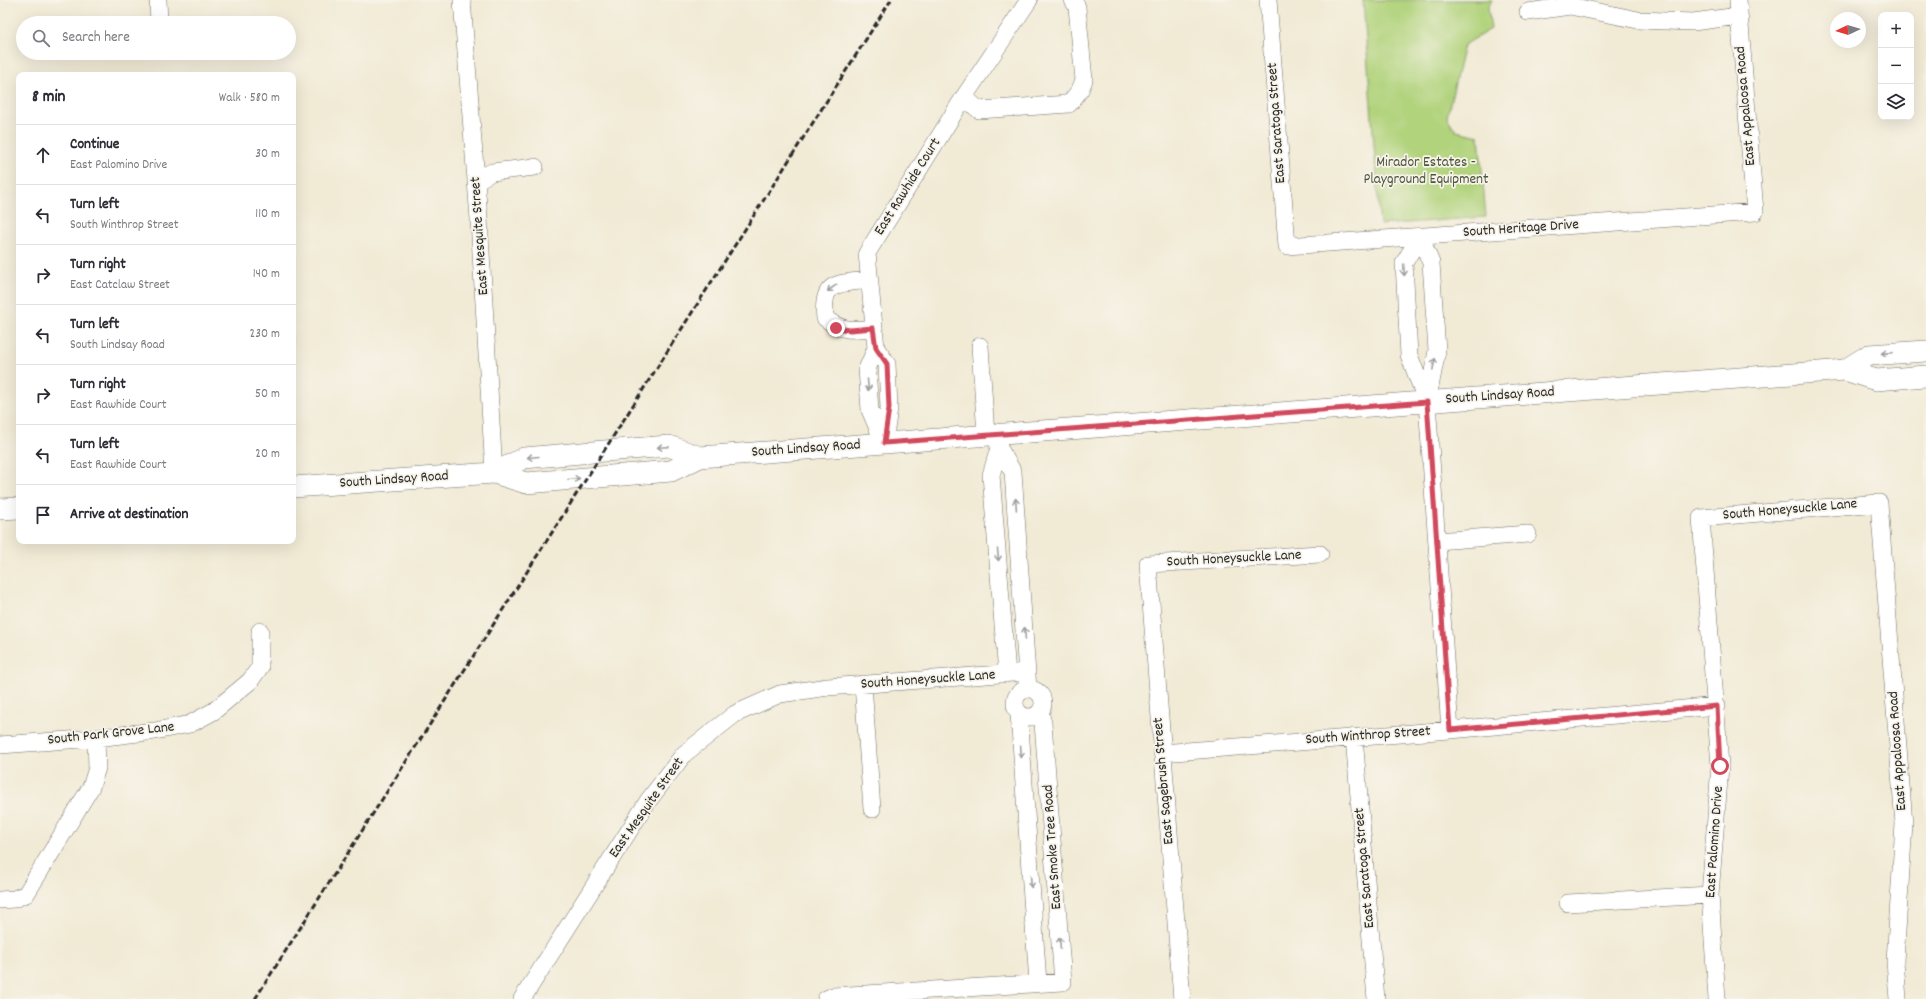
<!DOCTYPE html>
<html lang="en">
<head>
<meta charset="utf-8">
<style>
	body { margin:0; font-family:Dekko,sans-serif; background:#f2f2f3; color:#2b2b33 }
	.controls { position:absolute; right:12px; top:12px; display:grid; overflow:hidden; border-radius:8px; box-shadow:0 4px 16px #0002 }
	.controls button { width:36px; height:36px; display:grid; place-items:center; padding:0; border:0; border-bottom:1px solid #e1e1e2; background:#fff; color:#2b2b33; font:20px sans-serif }
	.compass { position:absolute; left:1830px; top:12px; width:36px; height:36px; border-radius:50%; background:#fff; box-shadow:0 4px 16px #0002; rotate:266deg }
	.stop { position:absolute; width:12px; height:12px; margin:-9px; border:3px solid #d1495b; border-radius:50%; background:#fff }
	.stop.end { background:#d1495b; border-color:#fff; box-shadow:0 1px 4px #0008 }
	.list { margin:0; padding:0; list-style:none }
	h2 { display:flex; justify-content:space-between; align-items:center; height:52px; margin:0; padding:0 16px; font-size:17px }
	h2 small { font-size:13px; font-weight:400; color:#7c7c81 }
	.list li { display:grid; grid-template-columns:26px 1fr auto; gap:12px; align-items:center; box-sizing:border-box; height:60px; padding:0 16px; border-top:1px solid #e1e1e2 }
	.list b { display:block; font-size:15px; white-space:nowrap }
	.list p { margin:0; font-size:13px; white-space:nowrap; color:#7c7c81 }
	.list em { font-size:13px; font-style:normal; color:#7c7c81 }
	.icon { flex:none; width:22px; height:22px; fill:none; stroke:currentColor; stroke-width:2; stroke-linecap:round; stroke-linejoin:round }
	.map { position:relative; flex:none; width:1926px; height:999px; overflow:hidden }
	.search { position:absolute; background:#fff; box-shadow:0 4px 16px #0002; left:16px; top:16px; width:280px; height:44px; display:flex; align-items:center; gap:10px; box-sizing:border-box; padding:0 14px; border-radius:22px; color:#7c7c81; font-size:15px }
	.panel { position:absolute; background:#fff; box-shadow:0 4px 16px #0002; left:16px; top:72px; width:280px; height:472px; border-radius:8px }
	.map>svg:first-child { display:block }
</style>
</head>
<body>
<div class="map">
<svg width="1926" height="999" viewBox="0 0 1926 999">
	<rect width="100%" height="100%" fill="#f7f3e8"/>
	<filter id="ink" filterUnits="userSpaceOnUse"><feTurbulence type="fractalNoise" baseFrequency=".025" numOctaves="2"/><feDisplacementMap in="SourceGraphic" scale="8" xChannelSelector="R" yChannelSelector="G"/><feConvolveMatrix kernelMatrix="1 2 1 2 8 2 1 2 1" color-interpolation-filters="sRGB"/></filter>
	<filter id="wash" filterUnits="userSpaceOnUse"><feTurbulence type="fractalNoise" baseFrequency=".012" numOctaves="4" result="noise"/><feDisplacementMap in="SourceGraphic" scale="16" xChannelSelector="R" yChannelSelector="G"/><feGaussianBlur stdDeviation="0.9" result="paint"/><feColorMatrix in="noise" values="0 0 0 0 0 0 0 0 0 0 0 0 0 0 0 0 0 1.4 0 .05"/><feComposite in="paint" operator="in"/></filter>
	<g filter="url(#wash)">
		<rect width="100%" height="100%" fill="#f1ead5"/>
		<!-- green -->
		<path fill="#b1d37b" stroke="#6e7f53" d="M1363,0H1492L1488,8L1491,29L1464,45L1447,117L1456,131L1479,136L1486,217L1380,225Z"/>
	</g>
	<g filter="url(#ink)">
		<g fill="none" stroke-linecap="round" stroke-linejoin="round">
			<defs>
				<path id="minor" d="M158,0L159,23
					M462,0L479,219L494,473
					M1268,0L1287,246L1755,212L1738,0
					M1528,12L1570,6L1638,20L1693,22L1739,16
					M964,97L979,110L1069,104L1080,90L1084,80L1077,7L1073,0
					M476,181L492,172L535,167
					M1420,236L1431,263L1437,351L1427,402L1450,730
					M1420,236L1404,263L1409,355L1427,402
					M869,280C838,284 821,280 825,318C842,332 852,330 873,328
					M980,346L986,435
					M876,348L867,369L870,410L884,443
					M998,442L999,448L991,475L1007,674
					M884,443L889,408L887,364L876,348L867,253L964,97L1029,0
					M999,448L1013,472L1028,689
					M1437,541L1528,534
					M863,684L872,809
					M1015 703a14 14 0 1 1 28 0a14 14 0 1 1-28 0Z
					M1019,713L1038,983
					M1354,737L1376,999
					M0,745L96,738L155,731L190,724L214,711L250,681L260,667V631
					M1162,753L1450,730L1717,706
					M0,900L14,899L26,894L91,787L97,768L96,738
					M1568,903L1710,895
					M522,999L648,801L684,754L735,714L780,694L828,687L1027,672
					M826,999L833,996L1063,982L1043,723L1040,712
					M1182,999L1148,564L1320,554
					M1717,999L1710,895L1720,766L1701,518L1879,503L1904,824L1895,961L1898,999"/>
				<path id="major" d="M1845,370L1869,355L1926,351
					M494,473L524,458L604,451L669,446L700,457
					M293,487L494,473L526,483L671,471L700,457L1845,370L1876,380L1926,376
					M0,509L19,508"/>
			</defs>
			<!-- minor casing -->
			<use href="#minor" stroke="#706e66" stroke-width="18"/>
			<!-- major casing -->
			<use href="#major" stroke="#706e66" stroke-width="22"/>
			<!-- minor -->
			<use href="#minor" stroke="#fff" stroke-width="17"/>
			<!-- major -->
			<use href="#major" stroke="#fff" stroke-width="21"/>
			<!-- rail -->
			<path stroke="#2b2b2b" stroke-width="3" stroke-dasharray="6 3" stroke-linecap="butt" d="M255,999L891,0"/>
		</g>
		<!-- one-way arrows -->
		<defs><path id="oneway-shaft" d="M-6 0H5M1.5-3L5.5 0L1.5 3" fill="none" stroke-width="1.6" stroke-linecap="round" stroke-linejoin="round"/></defs>
		<g stroke="#a0a0a0">
			<use href="#oneway-shaft" transform="translate(1404 270) rotate(87)"/>
			<use href="#oneway-shaft" transform="translate(832 288) rotate(143)"/>
			<use href="#oneway-shaft" transform="translate(1887 353) rotate(176)"/>
			<use href="#oneway-shaft" transform="translate(1434 364) rotate(-79)"/>
			<use href="#oneway-shaft" transform="translate(868 385) rotate(85)"/>
			<use href="#oneway-shaft" transform="translate(663 447) rotate(177)"/>
			<use href="#oneway-shaft" transform="translate(533 457) rotate(175)"/>
			<use href="#oneway-shaft" transform="translate(574 479) rotate(-5)"/>
			<use href="#oneway-shaft" transform="translate(1016 504) rotate(-94)"/>
			<use href="#oneway-shaft" transform="translate(998 555) rotate(85)"/>
			<use href="#oneway-shaft" transform="translate(1025 633) rotate(-94)"/>
			<use href="#oneway-shaft" transform="translate(1021 752) rotate(87)"/>
			<use href="#oneway-shaft" transform="translate(1031 882) rotate(86)"/>
			<use href="#oneway-shaft" transform="translate(1060 943) rotate(-94)"/>
		</g>
	</g>
	<g fill="none" stroke-linecap="round" stroke-linejoin="round" filter="url(#ink)">
		<!-- route -->
		<path stroke="#d1495b" stroke-width="5" d="M836,328L850,330L873,328L876,348L887,364L889,408L884,443L1427,402L1450,730L1717,706L1720,766"/>
	</g>
	<g text-anchor="middle" dominant-baseline="central" stroke-width="3.5" stroke-linejoin="round" paint-order="stroke">
		<!-- street labels -->
		<g font-size="15" fill="#2b2b2b" stroke="#f7f3e8">
			<text transform="translate(1746 106) rotate(-95)">East Appaloosa Road</text>
			<text transform="translate(1277 123) rotate(-94)">East Saratoga Street</text>
			<text transform="translate(908 187) rotate(-58)">East Rawhide Court</text>
			<text transform="translate(1521 229) rotate(-4)">South Heritage Drive</text>
			<text transform="translate(480 236) rotate(-94)">East Mesquite Street</text>
			<text transform="translate(1500 396) rotate(-4)">South Lindsay Road</text>
			<text transform="translate(806 449) rotate(-4)">South Lindsay Road</text>
			<text transform="translate(394 480) rotate(-4)">South Lindsay Road</text>
			<text transform="translate(1790 510) rotate(-5)">South Honeysuckle Lane</text>
			<text transform="translate(1234 559) rotate(-3)">South Honeysuckle Lane</text>
			<text transform="translate(928 680) rotate(-4)">South Honeysuckle Lane</text>
			<text transform="translate(111 734) rotate(-6)">South Park Grove Lane</text>
			<text transform="translate(1368 736) rotate(-4)">South Winthrop Street</text>
			<text transform="translate(1898 751) rotate(-94)">East Appaloosa Road</text>
			<text transform="translate(1164 781) rotate(-95)">East Sagebrush Street</text>
			<text transform="translate(647 808) rotate(-55)">East Mesquite Street</text>
			<text transform="translate(1715 842) rotate(-86)">East Palomino Drive</text>
			<text transform="translate(1053 847) rotate(-94)">East Smoke Tree Road</text>
			<text transform="translate(1365 868) rotate(-95)">East Saratoga Street</text>
		</g>
		<!-- park labels -->
		<g font-size="15" fill="#4c553f" stroke="#f7f3e8">
			<text x="1426" y="163">Mirador Estates -<tspan x="1426" dy="17">Playground Equipment</tspan></text>
		</g>
	</g>
</svg>
<div class="controls">
<button>+</button>
<button>−</button>
<button><svg class="icon" aria-label="layers" viewBox="0 0 24 24"><path d="M12 4l9 5-9 5-9-5zM3 14l9 5 9-5"/></svg></button>
</div>
<svg class="compass" viewBox="-18 -18 36 36"><path d="M0-13l5 13h-10z" fill="#e53935"/><path d="M0 13l5-13h-10z" fill="#7c7c81"/></svg>
<div class="stop" style="left:1720px;top:766px"></div>
<div class="stop end" style="left:836px;top:328px"></div>
<div class="search"><svg class="icon" aria-label="search" viewBox="0 0 24 24"><circle cx="10" cy="10" r="6"/><path d="M15 15l6 6"/></svg>Search here</div>
<section class="panel">
<h2>8 min<small>Walk · 580 m</small></h2>
<ul class="list">
<li><svg class="icon" aria-label="ahead" viewBox="0 0 24 24"><path d="M12 20V5M6 11l6-6 6 6"/></svg><div><b>Continue</b><p>East Palomino Drive</p></div><em>30 m</em></li>
<li><svg class="icon" aria-label="left" viewBox="0 0 24 24"><path d="M17 20v-9H6M10 6l-5 5 5 5"/></svg><div><b>Turn left</b><p>South Winthrop Street</p></div><em>110 m</em></li>
<li><svg class="icon" aria-label="right" viewBox="0 0 24 24"><path d="M7 20v-9h11M14 6l5 5-5 5"/></svg><div><b>Turn right</b><p>East Catclaw Street</p></div><em>140 m</em></li>
<li><svg class="icon" aria-label="left" viewBox="0 0 24 24"><path d="M17 20v-9H6M10 6l-5 5 5 5"/></svg><div><b>Turn left</b><p>South Lindsay Road</p></div><em>230 m</em></li>
<li><svg class="icon" aria-label="right" viewBox="0 0 24 24"><path d="M7 20v-9h11M14 6l5 5-5 5"/></svg><div><b>Turn right</b><p>East Rawhide Court</p></div><em>50 m</em></li>
<li><svg class="icon" aria-label="left" viewBox="0 0 24 24"><path d="M17 20v-9H6M10 6l-5 5 5 5"/></svg><div><b>Turn left</b><p>East Rawhide Court</p></div><em>20 m</em></li>
<li><svg class="icon" aria-label="arrive" viewBox="0 0 24 24"><path d="M6 21V4h12l-3 4 3 4H6"/></svg><div><b>Arrive at destination</b></div></li>
</ul>
</section>
</div>
</body>
</html>
